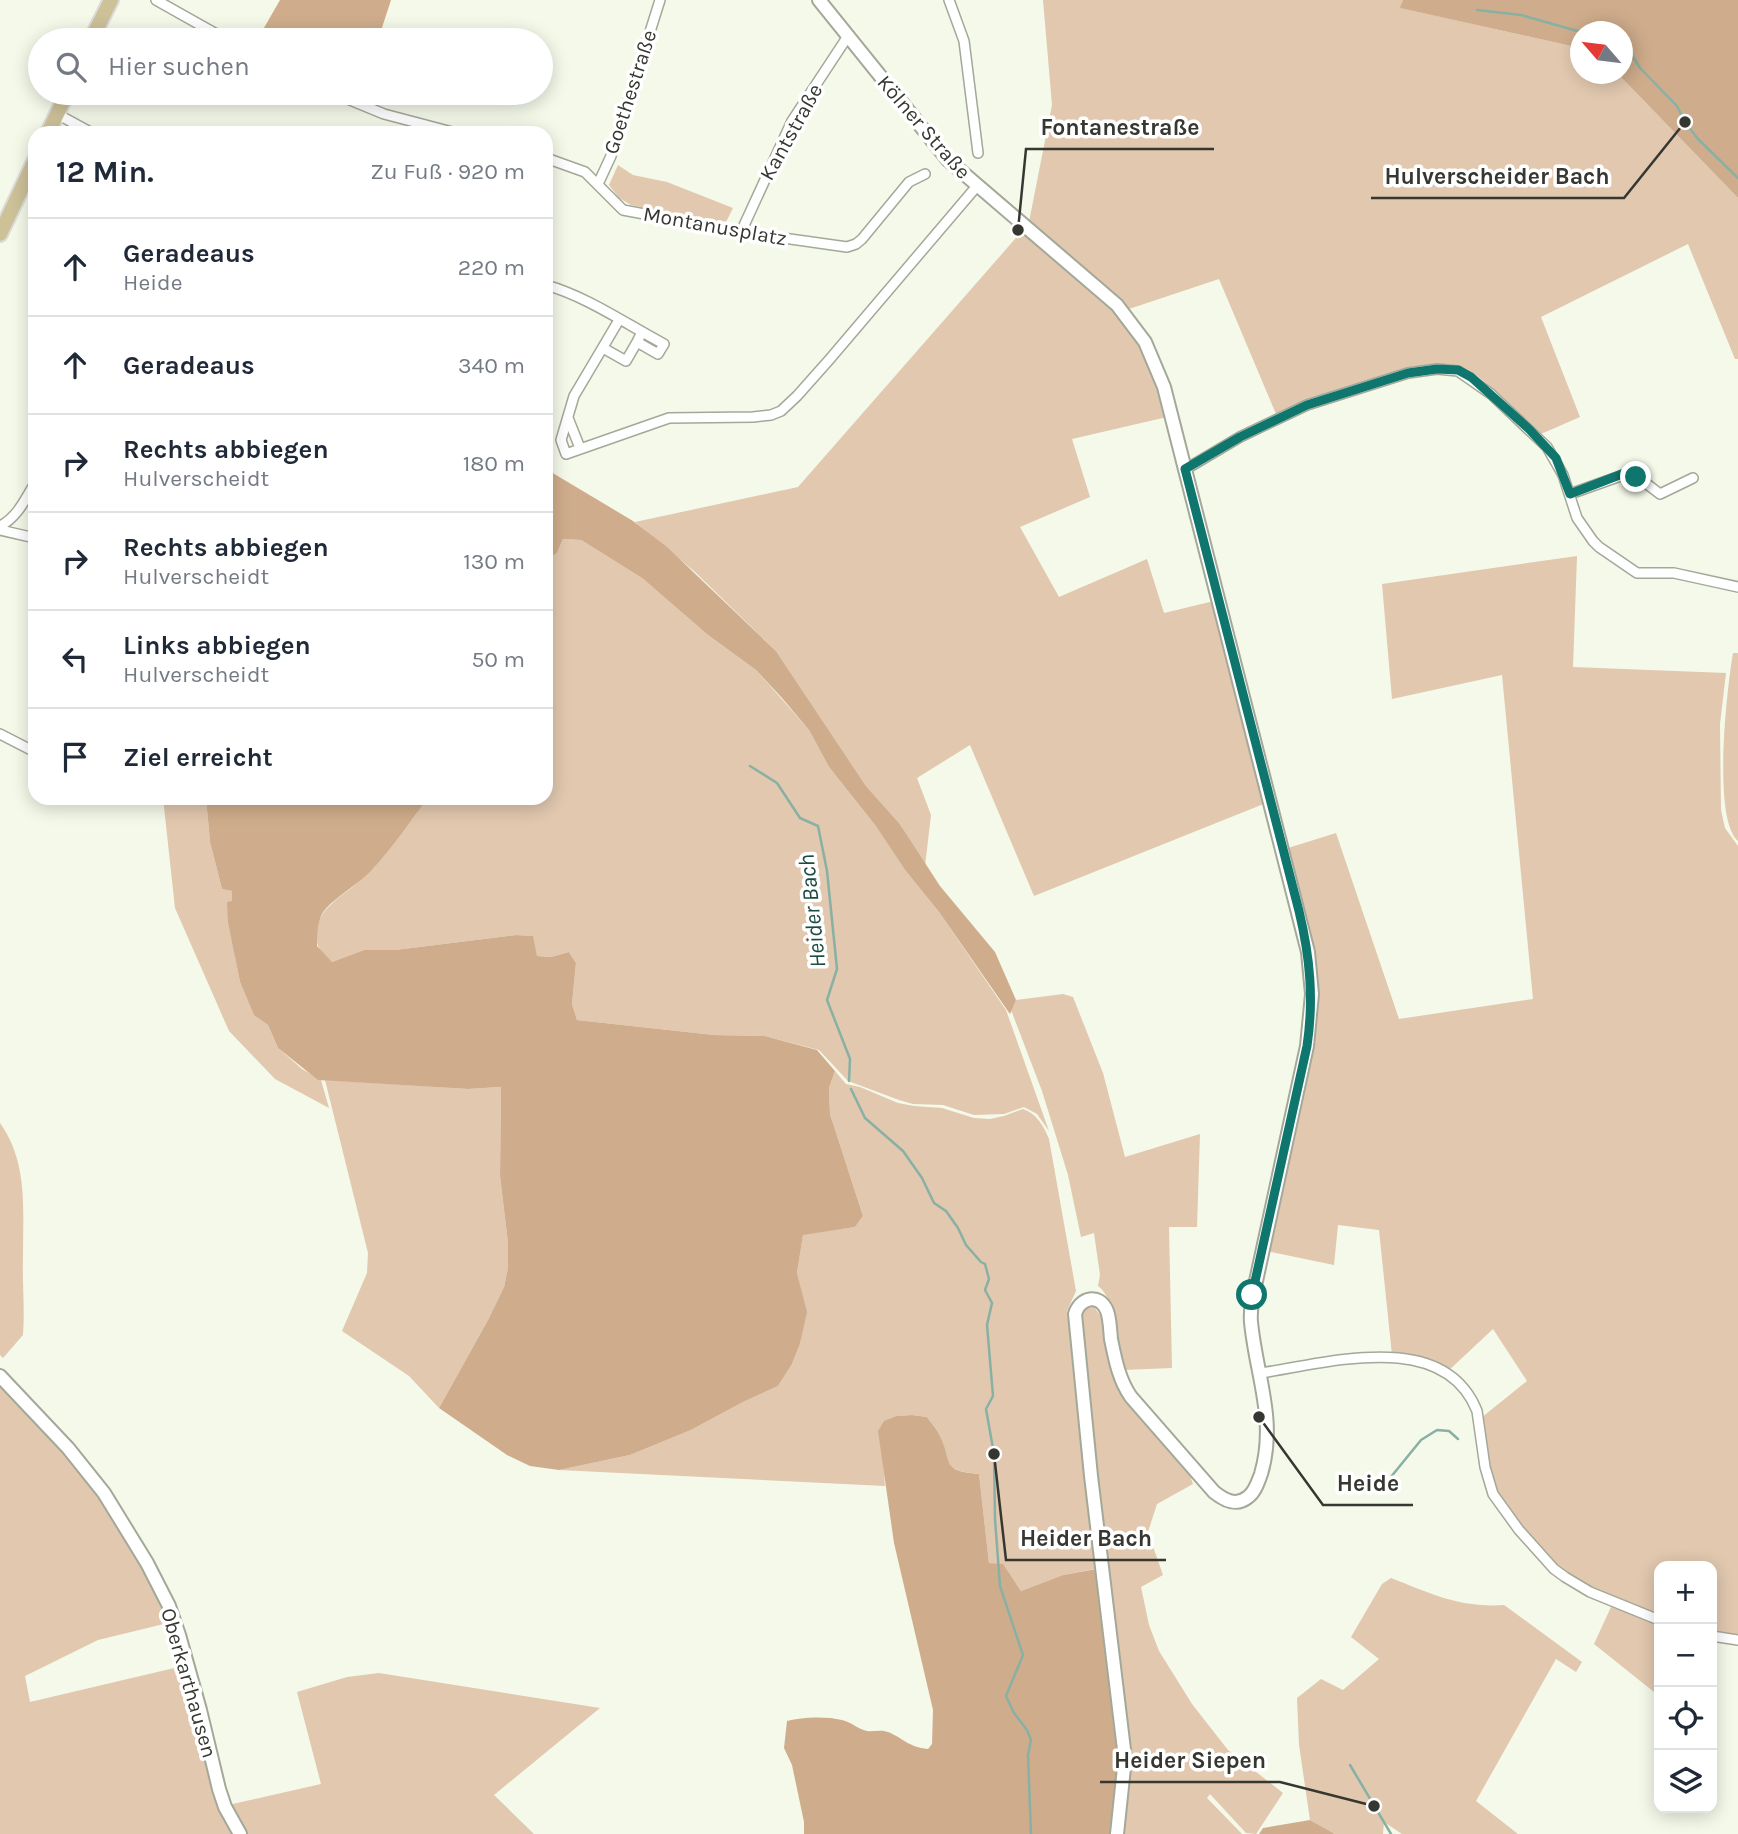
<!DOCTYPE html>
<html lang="de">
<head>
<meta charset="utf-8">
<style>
	body { margin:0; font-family:Karla,sans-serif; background:#f2f2f3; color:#1f2937 }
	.controls { position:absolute; right:21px; bottom:21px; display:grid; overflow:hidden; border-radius:14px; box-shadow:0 4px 18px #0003 }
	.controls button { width:63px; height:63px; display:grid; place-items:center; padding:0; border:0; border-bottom:2px solid #e0e1e3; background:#fff; color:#1f2937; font:35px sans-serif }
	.compass { position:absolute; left:1570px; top:21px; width:63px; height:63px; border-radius:50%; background:#fff; box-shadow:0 4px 18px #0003; rotate:298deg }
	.stop { position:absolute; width:21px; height:21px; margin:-16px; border:5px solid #0f766e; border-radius:50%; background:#fff }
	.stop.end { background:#0f766e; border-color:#fff; box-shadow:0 2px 7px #0008 }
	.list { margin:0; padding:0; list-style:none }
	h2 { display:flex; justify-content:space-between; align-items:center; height:91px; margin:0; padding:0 28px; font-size:30px }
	h2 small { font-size:23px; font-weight:400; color:#747a83 }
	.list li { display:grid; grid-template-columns:46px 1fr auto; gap:21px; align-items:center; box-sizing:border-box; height:98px; padding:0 28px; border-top:2px solid #e0e1e3 }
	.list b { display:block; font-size:26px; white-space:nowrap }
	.list p { margin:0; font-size:23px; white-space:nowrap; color:#747a83 }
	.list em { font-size:23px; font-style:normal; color:#747a83 }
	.icon { flex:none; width:38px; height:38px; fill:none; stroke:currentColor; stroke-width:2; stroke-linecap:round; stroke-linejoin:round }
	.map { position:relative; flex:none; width:1738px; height:1834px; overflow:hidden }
	.search { position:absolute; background:#fff; box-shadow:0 4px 18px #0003; left:28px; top:28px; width:525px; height:77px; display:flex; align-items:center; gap:18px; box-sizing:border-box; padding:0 24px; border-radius:38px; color:#747a83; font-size:26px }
	.panel { position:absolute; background:#fff; box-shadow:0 4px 18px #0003; left:28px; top:126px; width:525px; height:679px; border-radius:21px }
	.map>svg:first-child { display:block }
</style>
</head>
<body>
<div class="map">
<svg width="1738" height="1834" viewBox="0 0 1738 1834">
	<rect width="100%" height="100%" fill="#f4f9e9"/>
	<!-- green -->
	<path fill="#e1c8af" d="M1043,0H1403L1401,8L1580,48V74H1618L1738,198V359H1735L1688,244L1541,317L1580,417L1541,434C1522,416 1482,373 1458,366C1425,356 1310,399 1276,414L1219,279L1129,309L1029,222L1052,105Z
		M618,165L633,175L667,182L733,208L725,224L631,205L619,198L609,185Z
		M1022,231C1065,268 1120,303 1145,356C1154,376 1161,397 1167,417L1072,439L1090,497L1020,527L1059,597L1147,559L1164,613L1214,601L1266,803L1034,896L970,745L917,778L931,815L925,866L899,823L866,786L776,651L695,572L635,522L798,487Z
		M563,539L581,540L642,578L708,635L756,670L809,730L829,767L875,825L905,870L939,912L1006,1010L1049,1131L1037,1114L1024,1107L1004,1114L974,1115L943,1105L913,1104L899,1100L848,1081L819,1050L765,1036L714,1035L577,1020L572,1004L576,963L569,952L551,957L537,956L532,936L516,935L395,950H364L332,962C315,950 311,933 322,915C330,901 358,885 371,871C392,849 409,823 428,798H546V561L557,553Z
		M1577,556L1573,667L1726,673L1720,724L1721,810L1725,828L1738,846V1638L1712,1633V1566H1659V1618L1592,1590L1555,1567L1495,1494L1487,1466L1481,1418L1527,1381L1493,1329L1447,1372L1392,1355L1379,1230L1338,1225L1334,1265L1266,1251L1306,1074L1312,950L1288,848L1336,833L1399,1019L1533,999L1502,675L1392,699L1382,584Z
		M1733,653H1738V841C1712,818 1727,688 1733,653Z
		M163,798H206L210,842L222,889L232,891L235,956L240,982L254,1014L268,1025L278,1048L302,1069L321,1080L329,1108L275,1079L229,1031L175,908Z
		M1063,994L1073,997L1103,1073L1125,1157L1200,1134L1197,1227H1169L1172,1368L1123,1370C1119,1349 1116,1298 1098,1286L1100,1275L1094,1233L1081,1237L1068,1175L1042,1091L1011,1010L1016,1000Z
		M835,1071L846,1084L860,1087L898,1103L914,1106L942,1108L974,1118L990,1119L1004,1116L1023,1109C1037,1114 1043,1125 1049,1139L1076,1291L1067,1311L1100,1568L1063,1575L1021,1591L1003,1565L989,1563L979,1474C938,1470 953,1462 940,1436C937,1429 931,1423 927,1417L912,1415L897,1416L883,1460L885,1486L559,1470L630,1455L691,1430L743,1402L778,1386L792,1364L800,1344L806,1312L797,1273L803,1234L855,1227L863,1216L830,1114L829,1088Z
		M325,1080L468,1089L501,1087L500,1176L508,1243V1268L504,1287L488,1320L439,1408L409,1376L342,1331L367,1273L368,1253Z
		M0,1123C28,1162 23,1209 23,1254C22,1281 25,1308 23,1335L3,1358L0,1355Z
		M1094,1307L1102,1318L1113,1368L1189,1472L1193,1484L1157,1504L1148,1532L1163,1575L1141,1587L1149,1625L1159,1651L1192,1704L1228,1750L1283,1793L1256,1834L1246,1833L1210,1794L1207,1798L1242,1834H1118L1089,1392L1080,1324L1085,1308Z
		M0,1379L67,1450L129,1535L172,1622L98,1640L25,1676L30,1702L187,1665L223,1796L241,1834H0Z
		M1391,1578C1432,1594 1460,1608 1504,1605L1582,1662L1576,1672L1556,1659L1476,1801L1518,1834H1402L1384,1822L1383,1834H1335L1310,1820L1299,1745L1297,1698L1321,1679L1343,1690L1379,1659L1351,1637L1382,1584Z
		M1611,1607L1659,1622V1696L1594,1644Z
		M379,1673L600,1708L494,1795L534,1834H245L228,1805L321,1784L297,1692L347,1677Z"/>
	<!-- forest -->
	<path fill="#cfad8c" d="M280,0H391L378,40H257Z
		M1403,0H1738V198L1618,74H1622V32H1580V48L1400,8Z
		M546,469L633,521L667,547L776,651L866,786L899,823L940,886L995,952L1016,1000L1010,1014L939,912L905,870L875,825L829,767L809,730L782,698L756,670L708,635L642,578L581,540L563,539L557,553L546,561Z
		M206,798H428C409,823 392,849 371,871C358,885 330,900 322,914C317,924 317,936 317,946L332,962L364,950H395L516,935L533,936L537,956L551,957L569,952L576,963L572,1004L577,1020L714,1035L765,1036L817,1050L835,1071L829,1088L830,1114L863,1216L855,1227L803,1235L797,1273L807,1312L800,1344L792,1364L778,1386L743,1402L691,1430L630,1455L559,1470L530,1466L507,1455L439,1408L488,1320L504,1287L508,1268V1243L500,1176L501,1087L468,1089L318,1080L278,1048L268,1025L254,1015L240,982L228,922L227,902L232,901V891L222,889L210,842Z
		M912,1415L927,1417C931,1423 937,1429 940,1436C953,1461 939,1471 979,1474L989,1563L1003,1564L1021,1591L1063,1575L1102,1568L1125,1758L1117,1834H804V1822L792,1765L784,1748L787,1721C802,1717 826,1716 842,1720C851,1722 858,1729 867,1731C874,1732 880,1729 888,1732C905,1739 908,1747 928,1749L932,1744L933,1710L894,1543L878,1431L884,1421L897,1416Z
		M1310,1820L1335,1834H1259L1263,1828Z"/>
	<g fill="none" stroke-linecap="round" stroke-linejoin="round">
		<!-- stream -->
		<path stroke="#89b0a4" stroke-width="2.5" d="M1477,10L1521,15L1581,32
			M1622,53L1632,55L1640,68L1677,106L1685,122L1698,139L1738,178
			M750,766L777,783L800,818L818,826L827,871L837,969L827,1000L850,1059L849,1081
			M851,1089L865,1118L903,1151L922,1178L934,1203L946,1211L958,1228L966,1245L981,1262L985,1264L989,1279L985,1290L992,1303L987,1325L993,1396L986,1409L994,1454L995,1519L1000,1586L1023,1655L1006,1696L1014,1713L1027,1730L1031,1740L1028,1755L1031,1834
			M1386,1483L1421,1440L1437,1430L1449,1431L1458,1439
			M1350,1765L1391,1834"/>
		<defs>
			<path id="minor" d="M156,0L227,40
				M949,0L964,41L978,153
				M333,93L384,114L456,133
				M57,114L92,133
				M546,158L585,172L623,210L741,232L847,247L856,244L862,239L909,182L925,174
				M598,184L611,156L660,0
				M741,232L792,121L848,36
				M546,285C588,297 626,324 664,344L658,354L637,342L642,332
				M619,320L574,396L561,440L566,454L669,418L753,417L771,415L781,411L797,396L829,360L977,186
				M603,348L626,361L637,342
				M568,418L580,448
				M1186,469L1240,437L1307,405L1408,373L1437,369L1458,371L1491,394L1547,447L1563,475L1577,518L1593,541L1599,547L1637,573H1674L1738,587
				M1570,494L1626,474L1639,478L1660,494L1693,478
				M0,526C17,518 26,498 35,483
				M0,530L35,538
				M0,734L35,752
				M1261,1373C1328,1363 1444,1328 1477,1411L1485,1467L1493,1494L1519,1530L1554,1569L1565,1577L1590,1592L1659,1620
				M1712,1636L1738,1640"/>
			<path id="secondary" d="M819,0L948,160L1117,305L1145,342L1164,387L1308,952L1312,994L1307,1046L1253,1295C1252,1304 1250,1313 1251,1322C1256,1375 1277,1420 1261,1474C1258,1482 1255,1492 1248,1497C1236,1507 1224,1500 1214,1492L1131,1397C1119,1380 1115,1359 1111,1339C1110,1330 1110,1319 1107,1311C1099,1292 1080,1298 1075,1314L1091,1476L1125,1758L1117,1834
				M0,1376L68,1448L104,1493L147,1563L169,1606L179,1635L200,1710L219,1789L225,1807L240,1834"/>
			<path id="primary" d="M91,40L111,0
				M48,133L67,93
				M0,234L35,160"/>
		</defs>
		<!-- minor casing -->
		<use href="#minor" stroke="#a3a899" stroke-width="12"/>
		<!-- secondary casing -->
		<use href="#secondary" stroke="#a3a899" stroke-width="16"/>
		<!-- primary casing -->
		<use href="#primary" stroke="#dbdbda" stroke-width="18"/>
		<!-- minor -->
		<use href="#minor" stroke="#fff" stroke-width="9"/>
		<!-- secondary -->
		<use href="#secondary" stroke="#fff" stroke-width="12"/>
		<!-- primary -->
		<use href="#primary" stroke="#cdc198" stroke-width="14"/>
	</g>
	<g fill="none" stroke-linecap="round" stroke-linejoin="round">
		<!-- route -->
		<path stroke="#0f766e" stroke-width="9" d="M1252,1295L1307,1046C1314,999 1310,957 1299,911L1185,469L1240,437L1307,405L1408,373L1437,369L1458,370L1471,377L1529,429L1556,458L1570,494L1622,474L1636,477"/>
	</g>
	<g text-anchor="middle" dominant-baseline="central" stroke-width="7" stroke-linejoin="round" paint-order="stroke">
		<!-- street labels -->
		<g font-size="21" fill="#363731" stroke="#fff">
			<text transform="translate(630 92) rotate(-72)">Goethestraße</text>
			<text transform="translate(924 127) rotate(49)">Kölner Straße</text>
			<text transform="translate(791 132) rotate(-61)">Kantstraße</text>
			<text transform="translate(715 226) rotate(10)">Montanusplatz</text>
			<text transform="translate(189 1683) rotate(74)">Oberkarthausen</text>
		</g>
		<!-- water labels -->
		<g font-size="23" font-style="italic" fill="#1c4b41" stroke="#fff">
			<text transform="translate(812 911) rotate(-96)">Heider Bach</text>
		</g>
	</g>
	<!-- callouts -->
	<path fill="none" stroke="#363731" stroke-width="2.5" d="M1018 230L1026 149H1214M1685 122L1624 198H1371M1259 1417L1323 1505H1413M994 1454L1006 1560H1166M1374 1806L1280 1782H1100"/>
	<g fill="#363731" stroke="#fff" stroke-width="2.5">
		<circle cx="1018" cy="230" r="7"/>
		<circle cx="1685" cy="122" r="7"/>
		<circle cx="1259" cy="1417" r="7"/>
		<circle cx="994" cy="1454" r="7"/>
		<circle cx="1374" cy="1806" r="7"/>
	</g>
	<g font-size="23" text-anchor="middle" font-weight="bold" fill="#363731" stroke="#fff" stroke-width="7" stroke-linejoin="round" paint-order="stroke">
		<text x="1120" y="135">Fontanestraße</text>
		<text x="1497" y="184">Hulverscheider Bach</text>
		<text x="1368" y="1491">Heide</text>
		<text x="1086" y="1546">Heider Bach</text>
		<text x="1190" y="1768">Heider Siepen</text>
	</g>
</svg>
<div class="controls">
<button>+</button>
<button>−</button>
<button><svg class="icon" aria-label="locate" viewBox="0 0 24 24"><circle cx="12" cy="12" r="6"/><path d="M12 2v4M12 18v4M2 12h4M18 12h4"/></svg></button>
<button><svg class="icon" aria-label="layers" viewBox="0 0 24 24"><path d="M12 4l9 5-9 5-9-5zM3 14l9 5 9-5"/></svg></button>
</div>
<svg class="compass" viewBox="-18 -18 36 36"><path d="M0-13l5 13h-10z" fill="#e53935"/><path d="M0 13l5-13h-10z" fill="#747a83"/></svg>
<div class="stop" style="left:1252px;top:1295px"></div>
<div class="stop end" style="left:1636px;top:477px"></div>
<div class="search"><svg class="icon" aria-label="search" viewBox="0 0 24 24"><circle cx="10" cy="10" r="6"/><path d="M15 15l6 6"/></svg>Hier suchen</div>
<section class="panel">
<h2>12 Min.<small>Zu Fuß · 920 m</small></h2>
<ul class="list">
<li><svg class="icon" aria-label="ahead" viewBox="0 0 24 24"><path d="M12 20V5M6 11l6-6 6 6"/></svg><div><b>Geradeaus</b><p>Heide</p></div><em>220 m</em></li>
<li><svg class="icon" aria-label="ahead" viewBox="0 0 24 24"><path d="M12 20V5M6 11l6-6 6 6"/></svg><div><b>Geradeaus</b></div><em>340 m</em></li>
<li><svg class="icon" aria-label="right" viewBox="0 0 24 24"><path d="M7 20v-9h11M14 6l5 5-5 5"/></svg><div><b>Rechts abbiegen</b><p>Hulverscheidt</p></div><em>180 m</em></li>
<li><svg class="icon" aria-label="right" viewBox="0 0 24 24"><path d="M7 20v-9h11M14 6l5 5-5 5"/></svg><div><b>Rechts abbiegen</b><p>Hulverscheidt</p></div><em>130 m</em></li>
<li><svg class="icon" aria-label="left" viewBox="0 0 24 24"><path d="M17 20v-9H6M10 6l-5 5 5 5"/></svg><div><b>Links abbiegen</b><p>Hulverscheidt</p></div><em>50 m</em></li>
<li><svg class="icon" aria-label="arrive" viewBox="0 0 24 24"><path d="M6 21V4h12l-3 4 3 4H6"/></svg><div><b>Ziel erreicht</b></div></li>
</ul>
</section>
</div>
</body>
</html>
